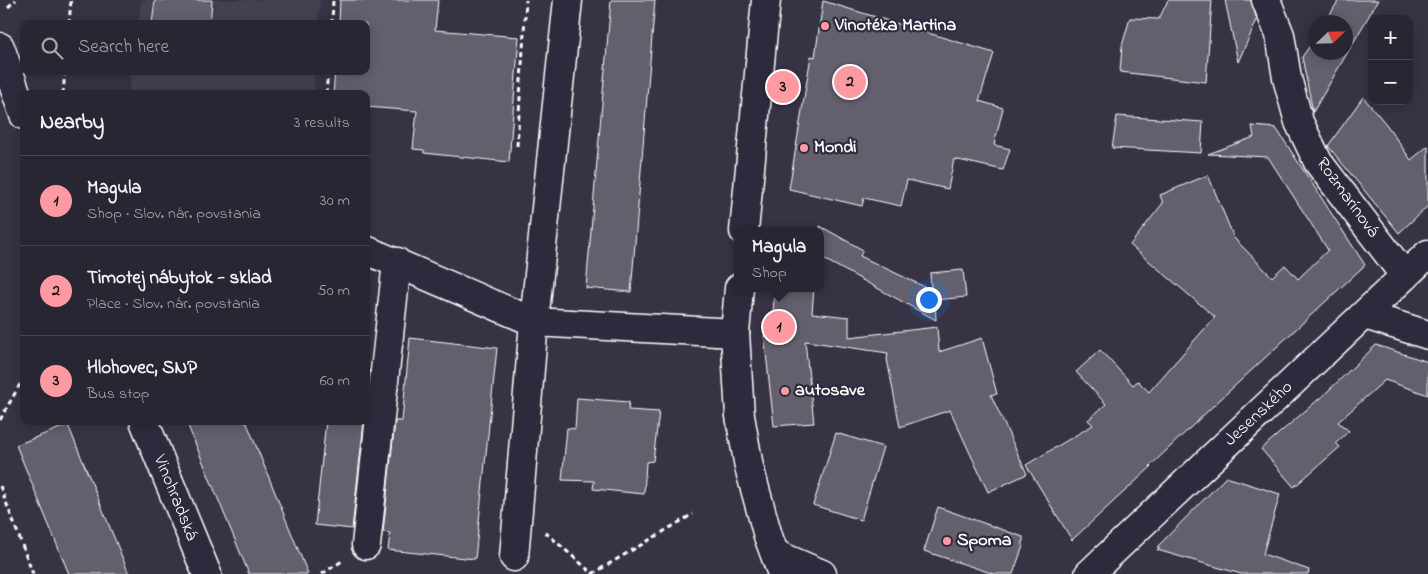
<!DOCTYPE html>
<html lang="en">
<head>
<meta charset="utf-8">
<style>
	body { margin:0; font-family:"Indie Flower",sans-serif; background:#312e3c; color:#f1f3f6 }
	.controls { position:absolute; right:15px; top:15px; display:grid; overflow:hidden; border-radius:10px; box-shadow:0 2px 12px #0003 }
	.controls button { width:45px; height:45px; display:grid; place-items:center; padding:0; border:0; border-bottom:1px solid #45434f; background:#292634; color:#f1f3f6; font:25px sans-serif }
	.compass { position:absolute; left:1308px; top:15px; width:45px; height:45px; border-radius:50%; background:#292634; box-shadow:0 2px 12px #0003; rotate:67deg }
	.you { position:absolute; left:928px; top:299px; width:18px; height:18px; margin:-12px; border:4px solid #fff; border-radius:50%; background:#1a73e8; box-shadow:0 0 0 8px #1a73e833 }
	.badge { display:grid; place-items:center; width:32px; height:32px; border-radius:50%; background:#ff9aa2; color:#111; font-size:16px; font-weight:700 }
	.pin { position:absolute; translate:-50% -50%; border:2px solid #fff; box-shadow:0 1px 5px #0006 }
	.popup { position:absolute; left:734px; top:227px; width:90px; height:65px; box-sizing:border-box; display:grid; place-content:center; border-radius:10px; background:#292634; filter:drop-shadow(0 1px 4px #0005); font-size:16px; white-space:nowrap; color:#a5a5ac }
	.popup b { font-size:19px; color:#f1f3f6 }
	.popup::after { content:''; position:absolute; left:50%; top:100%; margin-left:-10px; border:10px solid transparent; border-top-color:#292634 }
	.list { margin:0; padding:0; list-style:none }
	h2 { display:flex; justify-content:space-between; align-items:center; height:65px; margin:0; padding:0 20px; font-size:21px }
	h2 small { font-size:16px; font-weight:400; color:#a5a5ac }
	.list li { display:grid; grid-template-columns:32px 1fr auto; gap:15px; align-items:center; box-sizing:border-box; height:90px; padding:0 20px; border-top:1px solid #45434f }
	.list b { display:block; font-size:19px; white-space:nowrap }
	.list p { margin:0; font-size:16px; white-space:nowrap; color:#a5a5ac }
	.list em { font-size:16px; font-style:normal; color:#a5a5ac }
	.icon { flex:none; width:28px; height:28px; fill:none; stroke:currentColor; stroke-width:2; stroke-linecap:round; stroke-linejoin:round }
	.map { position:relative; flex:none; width:1428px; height:574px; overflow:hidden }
	.search { position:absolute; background:#292634; box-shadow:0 2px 12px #0003; left:20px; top:20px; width:350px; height:55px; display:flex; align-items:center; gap:12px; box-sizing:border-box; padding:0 18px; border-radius:10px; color:#a5a5ac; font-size:19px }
	.panel { position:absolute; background:#292634; box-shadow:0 2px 12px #0003; left:20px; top:90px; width:350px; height:335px; border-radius:10px }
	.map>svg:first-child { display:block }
</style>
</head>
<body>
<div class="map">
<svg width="1428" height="574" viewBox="0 0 1428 574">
	<rect width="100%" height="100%" fill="#373345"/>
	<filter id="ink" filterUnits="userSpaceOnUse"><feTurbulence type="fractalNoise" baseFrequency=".02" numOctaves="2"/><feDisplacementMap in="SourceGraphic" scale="10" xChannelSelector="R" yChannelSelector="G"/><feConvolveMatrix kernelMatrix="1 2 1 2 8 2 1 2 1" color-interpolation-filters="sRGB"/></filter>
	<g filter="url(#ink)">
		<!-- built -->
		<path fill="#444051" d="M141,0H320L318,24H138Z
			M131,71H315L313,94H129Z"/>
		<!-- building -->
		<path fill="#635f6d" stroke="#fff" d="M155,0H212L210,24H152Z
			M340,0H438L435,30L519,37L509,162L424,153V150L413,149L417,111L366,107V94H333L335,71H366V24L339,23Z
			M611,0H655L631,292L586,288Z
			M1168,0H1212L1206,82L1120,72L1122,46L1130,18L1159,19Z
			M1225,0H1251L1257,20L1238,62Z
			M1339,0H1378L1313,112L1302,57L1316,37V52H1346V22H1325Z
			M823,1L994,53L979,101L1003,108L994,145L1010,149L1003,170L954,159L948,189L907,180L901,206L864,198L862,206L789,189L811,56L815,57Z
			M1363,97L1386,124L1411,160L1428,146V206L1399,233L1328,146Z
			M1117,116L1203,122L1201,153L1112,148Z
			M1252,126L1276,128L1365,265L1212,407L1150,466L1151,467L1072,540L1026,465L1093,425L1088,420L1106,404L1076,372L1100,350L1133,385L1138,381L1149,392L1215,317L1130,245L1163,203L1160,195L1208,175L1234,238L1272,277L1285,265L1298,279L1328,250L1268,157L1208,154L1254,137Z
			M820,226L863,250L860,256L931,290L930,273L963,270L966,297L935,300L936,320L820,257Z
			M775,288H814L812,313L849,317V337L937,327L939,352L982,338L997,394L991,395L1027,474L988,492L950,410L900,427L887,359L888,353L805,341L814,423L774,426L764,335L771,336Z
			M410,338L497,348L475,559L388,550L390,533L383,532L395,421H402Z
			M1376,345L1428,362V395L1385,380L1338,422L1349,431L1336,443L1340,447L1294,487L1261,449L1327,392Z
			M577,398L629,402L628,410L659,412L653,461L646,462L644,494L593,489L594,481L562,480L567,428L575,429Z
			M186,421H246L308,574H249Z
			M326,421H364L352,529L315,525Z
			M68,425L129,574H69L16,445Z
			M836,433L883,447L861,520L813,505Z
			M1226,477L1280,494L1263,554L1309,570L1308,574H1241L1157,550L1160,548L1157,547Z
			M938,507L1023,537V546L1013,574H994L924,551Z"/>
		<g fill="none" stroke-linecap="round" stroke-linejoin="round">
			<defs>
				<path id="minor" d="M1266,0L1280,35L1287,78L1299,122L1318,162L1405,276
					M0,47L24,115
					M366,250L534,322L735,333
					M1365,315L1428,335
					M144,421L207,574
					M366,545L397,262
					M775,554L822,574
					M514,557L534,322L568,0
					M1089,574L1428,254"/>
				<path id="major" d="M744,231L766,0
					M739,288L735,333L740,416L749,467L768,536L782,574"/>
			</defs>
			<!-- minor casing -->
			<use href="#minor" stroke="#fff" stroke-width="31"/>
			<!-- major casing -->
			<use href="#major" stroke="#fff" stroke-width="31"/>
			<!-- path -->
			<path stroke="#fff" stroke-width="3" stroke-dasharray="5 4" stroke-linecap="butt" d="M8,7L16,0
				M69,24L71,0
				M332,24L333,0
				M63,94L65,71
				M326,94L328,71
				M517,146L526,0
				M0,420L24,377
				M0,486L33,574
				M545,532L593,574
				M322,574L342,561
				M592,574L693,514"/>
			<!-- minor -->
			<use href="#minor" stroke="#2f2a3d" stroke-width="28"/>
			<!-- major -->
			<use href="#major" stroke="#2f2a3d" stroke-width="28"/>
		</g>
	</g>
	<!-- markers -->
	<g fill="#ff9aa2" stroke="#2f2a3d" stroke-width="2">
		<circle cx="825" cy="26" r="5"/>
		<circle cx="804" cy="148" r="5"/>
		<circle cx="785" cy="391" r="5"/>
		<circle cx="947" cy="541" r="5"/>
	</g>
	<g text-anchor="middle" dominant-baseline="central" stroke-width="4.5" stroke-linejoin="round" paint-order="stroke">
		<!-- poi labels -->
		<g font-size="18" font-weight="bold" fill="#fff" stroke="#2f2a3d" text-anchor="start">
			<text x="835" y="26">Vinotéka Martina</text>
			<text x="814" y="148">Mondi</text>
			<text x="795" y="391">autosave</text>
			<text x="957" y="541">Spoma</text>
		</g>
		<!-- street labels -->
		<g font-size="18" fill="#fff" stroke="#2f2a3d">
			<text transform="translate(1347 198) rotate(54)">Rozmarínová</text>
			<text transform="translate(1259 414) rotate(-43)">Jesenského</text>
			<text transform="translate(175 498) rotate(68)">Vinohradská</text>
		</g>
	</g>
</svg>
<div class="controls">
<button>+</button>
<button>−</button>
</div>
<svg class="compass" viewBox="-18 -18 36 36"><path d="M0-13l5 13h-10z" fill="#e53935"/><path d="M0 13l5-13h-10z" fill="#a5a5ac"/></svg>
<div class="you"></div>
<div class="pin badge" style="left:779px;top:327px">1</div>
<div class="popup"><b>Magula</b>Shop</div>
<div class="pin badge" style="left:850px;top:82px">2</div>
<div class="pin badge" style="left:783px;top:87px">3</div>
<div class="search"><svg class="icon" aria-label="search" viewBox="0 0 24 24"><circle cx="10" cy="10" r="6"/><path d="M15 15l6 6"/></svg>Search here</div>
<section class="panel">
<h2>Nearby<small>3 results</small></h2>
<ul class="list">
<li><span class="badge">1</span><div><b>Magula</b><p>Shop · Slov. nár. povstania</p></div><em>30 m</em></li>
<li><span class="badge">2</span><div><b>Timotej nábytok - sklad</b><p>Place · Slov. nár. povstania</p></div><em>50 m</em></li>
<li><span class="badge">3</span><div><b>Hlohovec, SNP</b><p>Bus stop</p></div><em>60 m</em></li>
</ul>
</section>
</div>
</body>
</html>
